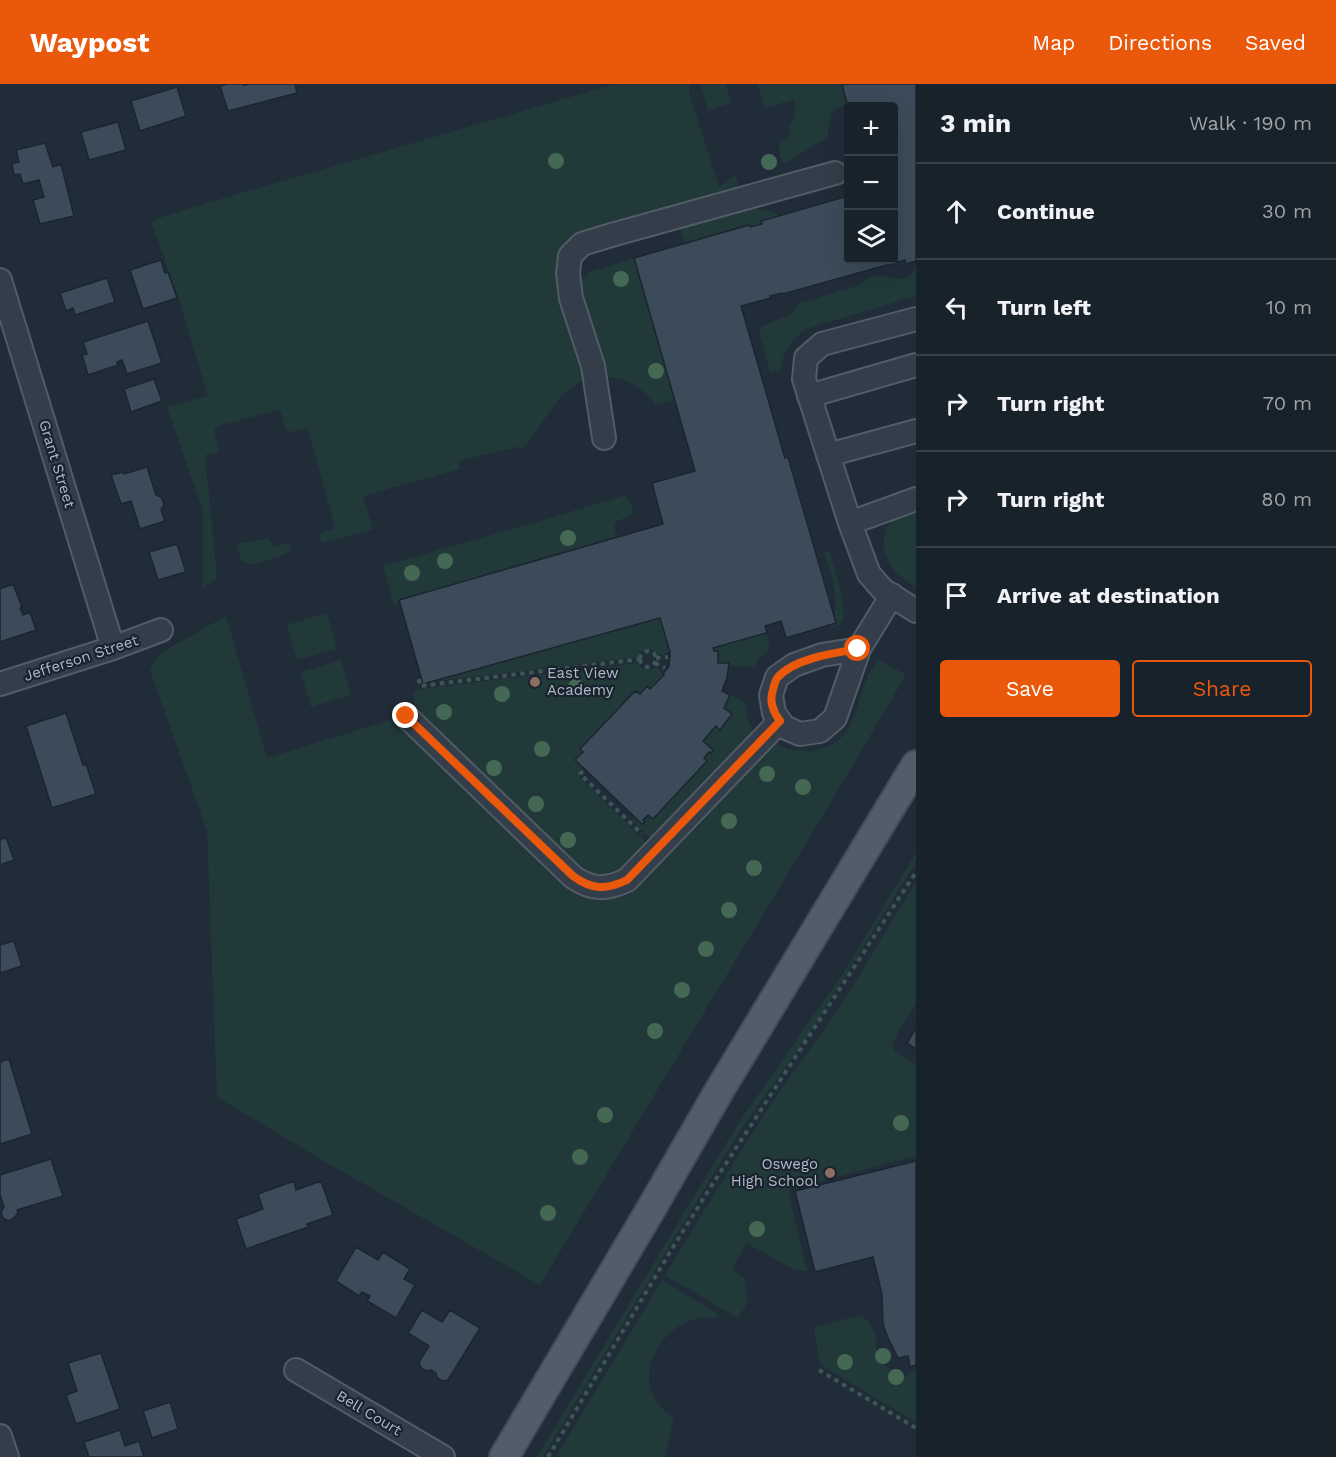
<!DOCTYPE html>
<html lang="en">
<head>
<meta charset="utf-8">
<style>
	body { margin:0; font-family:"Work Sans",sans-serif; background:#212a33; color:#f1f3f6 }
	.controls { position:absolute; right:18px; top:18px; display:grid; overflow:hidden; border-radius:6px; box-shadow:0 6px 24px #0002 }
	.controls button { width:54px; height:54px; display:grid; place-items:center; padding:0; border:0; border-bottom:2px solid #363f47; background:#18222b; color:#f1f3f6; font:30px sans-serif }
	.stop { position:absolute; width:18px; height:18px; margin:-14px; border:4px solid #ea580c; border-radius:50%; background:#fff }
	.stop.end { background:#ea580c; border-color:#fff; box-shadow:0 2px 6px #0008 }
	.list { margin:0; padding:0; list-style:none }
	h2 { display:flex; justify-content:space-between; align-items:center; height:78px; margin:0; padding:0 24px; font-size:26px }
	h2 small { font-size:20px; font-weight:400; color:#9fa4a9 }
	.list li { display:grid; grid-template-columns:39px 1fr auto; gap:18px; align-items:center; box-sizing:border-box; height:96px; padding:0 24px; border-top:2px solid #363f47 }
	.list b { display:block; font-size:22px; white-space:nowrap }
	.list em { font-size:20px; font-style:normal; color:#9fa4a9 }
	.actions { display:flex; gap:12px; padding:18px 24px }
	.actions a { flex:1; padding:14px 0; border:2px solid #ea580c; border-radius:6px; text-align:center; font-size:21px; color:#ea580c }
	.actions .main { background:#ea580c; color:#fff }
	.icon { flex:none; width:33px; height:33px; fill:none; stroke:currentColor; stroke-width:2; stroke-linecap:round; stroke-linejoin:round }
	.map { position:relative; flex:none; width:916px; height:1373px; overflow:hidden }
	header { display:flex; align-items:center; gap:36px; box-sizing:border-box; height:84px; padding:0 30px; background:#ea580c; color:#fff }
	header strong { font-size:28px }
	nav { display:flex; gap:33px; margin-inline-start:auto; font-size:21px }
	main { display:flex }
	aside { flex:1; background:#18222b }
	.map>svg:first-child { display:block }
</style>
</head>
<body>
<header>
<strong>Waypost</strong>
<nav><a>Map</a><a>Directions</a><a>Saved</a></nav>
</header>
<main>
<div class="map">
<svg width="916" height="1373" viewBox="0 0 916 1373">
	<rect width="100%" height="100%" fill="#202d39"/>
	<!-- green -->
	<path fill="#22393a" d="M615,0H690L689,2V8L717,97L720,103L733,92L736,93C738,99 739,102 735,108L561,168L557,180L556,192L584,296C551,312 547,340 522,364L517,363L458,377L460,385L363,412L373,445L323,459L319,454V450L335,444L308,344L290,348L286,346L280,326L217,342V345H214L219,368L205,371L217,494L203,504V427L167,323L208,312L179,216L151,137L187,125Z
		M700,0H726L731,19L708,26Z
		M761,0H847V19L833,27L828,46V53L784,80L780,73L779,59L789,53V42L795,33V15L765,24L758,1Z
		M745,124L765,126L782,131L761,137L762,140L750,143L749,141L685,159L678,138Z
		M634,174L675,316L656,321C640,301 626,294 601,292L577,202L590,188Z
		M916,183V212L806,245C791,256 783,268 780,286L770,288L759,247L763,242L792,230L800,219L857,202L873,192L877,191C886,192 903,198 910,192C910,191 916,184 916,183Z
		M626,411L630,418L634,429L616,438L614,442L617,453L399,516L400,519L394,521L383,482L547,435Z
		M916,426V503C911,499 904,496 900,492C886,480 877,454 890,439C896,432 908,429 916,426Z
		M268,454L273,463L290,459L291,466L284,471L251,481L241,476L237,463L238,460Z
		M829,466C833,481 848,523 842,536C840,541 836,543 831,544L830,541L835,539C834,529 836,519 835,510C834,497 829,483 825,471V468Z
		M327,529L337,565L297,576L287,541Z
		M226,532L267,674L397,634L591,812L775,658C782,666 795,666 805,667C812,668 817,666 824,664C859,651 854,620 868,591C870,586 875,581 879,576L906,591L842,699L540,1201L324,1077L217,1013L207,747L150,586L159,570L164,567Z
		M660,534L670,568L659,571L653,565H645L639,569L638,573L429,598Z
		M766,549L770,565L760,573L754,583L729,582V579H718V568L714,567L713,564Z
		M341,576L351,611L311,623L301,588Z
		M638,579C641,587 649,587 656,583L664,591L650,605L647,602L640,610L635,607L581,665L583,668L575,676L583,683L576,690L649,761L618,791L587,793L415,626L414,616V608L419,605Z
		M730,611L745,618L748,637L755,650L652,756L632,736L634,733L642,740L645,738L643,736L648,731L653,734L707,677L704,674L709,668L711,669L713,666L703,657L716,642L720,646L732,630L724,624Z
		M916,769V778L809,950L741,1045L655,1186L543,1373H537L727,1058L744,1031L842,891Z
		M916,798V919L901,943L893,958L892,963L896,968L916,981V1072L788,1106L807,1187L795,1186L746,1159L732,1185L744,1194C749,1215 750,1216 738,1234L665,1191L734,1078L773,1017L836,929Z
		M662,1196L718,1230L714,1234C709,1234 704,1233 700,1234C670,1238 643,1273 650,1304C653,1316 662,1326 673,1333V1335L666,1373H556Z
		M861,1231L869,1238L875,1249L877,1272L880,1278L890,1285L895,1294L900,1295L916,1285V1337H914L821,1281L819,1275L814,1243Z"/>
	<!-- building -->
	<path fill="#3b4b59" stroke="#1b2530" stroke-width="1.5" d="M227,0H244V1L249,0H295L297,9L228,27L220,2Z
		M847,0H916V177L906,180L905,176L783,210L782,209L770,212L771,214L741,222L785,374L788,373L836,539L786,554L781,537L765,542L767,548L766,549L713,564L714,567H718V579H729L727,594L722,607L730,611L724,624L732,630L720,646L716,642L703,657L713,666L711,669L709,668L704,674L707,677L653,735L648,731L643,736L645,738L642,740L575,676L583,668L580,665L635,607L640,610L647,602L650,605L664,591L663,590L669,582L670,570H668V569L670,568L660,534L423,600L399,516L663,440L652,399L695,387L634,174L749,141L750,143L762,140L761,137L848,112V176H894V22L848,23L842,1Z
		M177,3L186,32L140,47L131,17Z
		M118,38L126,66L89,76L81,48Z
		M45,59L53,83L61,80L74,132L40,140L33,116L44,113L39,96L23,100L20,90L14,91L12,80L19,78L16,66Z
		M161,176L165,189L168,188L177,214L143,225L130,186Z
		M107,194L115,218L75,231L73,224L66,227L60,209Z
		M148,237L162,279L127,290L122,276L117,278L118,281L88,291L82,271L87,270L83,258Z
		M154,295L162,317L131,328L124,305Z
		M147,383L156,411L161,413L164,420L161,426L165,437L140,445L131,417L121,420L111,391L124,388V390Z
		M177,460L186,488L158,496L149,468Z
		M13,500L22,523L20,524L23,531L30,528L36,546L0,558V505Z
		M66,629L83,681L86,680L96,710L52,724L26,642Z
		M6,753L14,776L0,781V756Z
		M14,857L22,882L0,889V861Z
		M916,944V965L907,959Z
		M9,975L32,1050L0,1060V978Z
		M51,1075L63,1112L17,1126L18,1129L14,1134L8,1137L3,1134L1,1129L4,1123L0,1110V1091Z
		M916,1077V1281L910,1283L908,1272L898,1274L888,1254L883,1240L882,1211L873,1173L815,1188L795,1107Z
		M294,1097L296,1106L321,1097L333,1131L307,1140L308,1143L246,1165L236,1135L263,1125L258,1110Z
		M356,1163L378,1176L383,1168L410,1185L404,1195L415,1201L396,1234L367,1217L370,1212L362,1208L359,1212L336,1197Z
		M422,1226L442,1238L450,1226L480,1244L448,1296L443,1297L437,1294L436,1289L431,1286L426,1287L421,1284L419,1278L429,1262L408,1249Z
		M101,1269L120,1325L76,1340L66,1311L77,1307L68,1279Z
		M170,1318L178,1345L152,1354L143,1327Z
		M120,1346L125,1362L139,1357L144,1373H89L84,1358Z"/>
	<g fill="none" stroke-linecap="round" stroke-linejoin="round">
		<defs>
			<path id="minor" d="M0,196L113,564
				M916,235L822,260L806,274L804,295L850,439L869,490L883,506L916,527
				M809,312L916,281
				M604,354L593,282L571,214L568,189L570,172L582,160L615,150L835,89
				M828,371L916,347
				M850,439L916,415
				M859,565L822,571L794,581L777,593L771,611L774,629L784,643L800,650L820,647L835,634L859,565L892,511
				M0,600L113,564L161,546
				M406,632L573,793C592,806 606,806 627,796L780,637
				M296,1286L443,1373
				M0,1352L7,1373"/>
			<path id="major" d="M504,1373L651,1125L719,1007L916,681"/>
		</defs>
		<!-- minor casing -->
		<use href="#minor" stroke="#515c67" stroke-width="26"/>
		<!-- major casing -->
		<use href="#major" stroke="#404a56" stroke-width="32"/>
		<!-- path -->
		<path stroke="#3c5555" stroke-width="4" stroke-dasharray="4.5 4.5" stroke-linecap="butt" d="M640 575a8 8 0 1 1 16 0a8 8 0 1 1-16 0Z
			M656,574L668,573
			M655,579L665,584
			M419,595L420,602L641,575
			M583,687L580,690L642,750
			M819,1286L916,1344
			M548,1373L670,1168L710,1104L916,788"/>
		<!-- minor -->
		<use href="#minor" stroke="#333e4a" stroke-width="22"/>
		<!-- major -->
		<use href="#major" stroke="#515d6a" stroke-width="28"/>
	</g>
	<!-- trees -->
	<g fill="#456855">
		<circle cx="556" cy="77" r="8"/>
		<circle cx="769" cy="78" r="8"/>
		<circle cx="621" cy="195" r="8"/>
		<circle cx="656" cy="287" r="8"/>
		<circle cx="568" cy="454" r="8"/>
		<circle cx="445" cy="477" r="8"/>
		<circle cx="412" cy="489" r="8"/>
		<circle cx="576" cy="603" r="8"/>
		<circle cx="502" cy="610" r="8"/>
		<circle cx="444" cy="628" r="8"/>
		<circle cx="542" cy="665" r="8"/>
		<circle cx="494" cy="684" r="8"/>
		<circle cx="767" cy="690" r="8"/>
		<circle cx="803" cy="703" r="8"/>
		<circle cx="536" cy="720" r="8"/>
		<circle cx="729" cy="737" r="8"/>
		<circle cx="568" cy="756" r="8"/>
		<circle cx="754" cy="784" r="8"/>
		<circle cx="729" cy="826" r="8"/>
		<circle cx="706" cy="865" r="8"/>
		<circle cx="682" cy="906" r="8"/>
		<circle cx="655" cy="947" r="8"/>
		<circle cx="605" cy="1031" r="8"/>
		<circle cx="901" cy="1039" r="8"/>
		<circle cx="580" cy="1073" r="8"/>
		<circle cx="548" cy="1129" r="8"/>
		<circle cx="757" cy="1145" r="8"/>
		<circle cx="883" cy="1272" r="8"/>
		<circle cx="845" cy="1278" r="8"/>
		<circle cx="896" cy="1293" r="8"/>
	</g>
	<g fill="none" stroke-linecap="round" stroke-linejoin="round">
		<!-- route -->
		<path stroke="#ea580c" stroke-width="8" d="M406,632L573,792C592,806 606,806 627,796L780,637C773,628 769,616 773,606C774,602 775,596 778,593C795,574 835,569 858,565"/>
	</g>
	<!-- markers -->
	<g fill="#8d6e63" stroke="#19232e" stroke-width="2">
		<circle cx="535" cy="598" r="6"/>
		<circle cx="830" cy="1089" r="6"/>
	</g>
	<g text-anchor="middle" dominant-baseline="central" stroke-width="4.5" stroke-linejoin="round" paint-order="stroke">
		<!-- street labels -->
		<g font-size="15" fill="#aeb9c6" stroke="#19232e">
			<text transform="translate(57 380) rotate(73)">Grant Street</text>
			<text transform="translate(81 574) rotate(-18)">Jefferson Street</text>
			<text transform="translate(369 1329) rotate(31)">Bell Court</text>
		</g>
		<!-- poi labels -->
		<g font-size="15" fill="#aeb9c6" stroke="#19232e" text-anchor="start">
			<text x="547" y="589">East View<tspan x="547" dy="17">Academy</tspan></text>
			<text x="818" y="1080" text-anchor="end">Oswego<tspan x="818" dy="17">High School</tspan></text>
		</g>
	</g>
</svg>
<div class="controls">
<button>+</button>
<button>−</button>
<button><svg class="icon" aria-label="layers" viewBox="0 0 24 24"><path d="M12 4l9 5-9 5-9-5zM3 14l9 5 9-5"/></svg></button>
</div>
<div class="stop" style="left:858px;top:565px"></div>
<div class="stop end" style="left:406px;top:632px"></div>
</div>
<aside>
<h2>3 min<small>Walk · 190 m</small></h2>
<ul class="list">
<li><svg class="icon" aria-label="ahead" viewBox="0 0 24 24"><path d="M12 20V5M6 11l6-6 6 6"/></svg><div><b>Continue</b></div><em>30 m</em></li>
<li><svg class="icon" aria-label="left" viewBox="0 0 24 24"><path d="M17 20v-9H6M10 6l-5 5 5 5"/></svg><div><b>Turn left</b></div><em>10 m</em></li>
<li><svg class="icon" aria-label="right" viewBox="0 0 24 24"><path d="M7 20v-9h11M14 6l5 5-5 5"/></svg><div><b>Turn right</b></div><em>70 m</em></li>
<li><svg class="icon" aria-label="right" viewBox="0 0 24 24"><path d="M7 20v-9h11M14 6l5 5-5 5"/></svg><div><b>Turn right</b></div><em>80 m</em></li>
<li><svg class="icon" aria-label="arrive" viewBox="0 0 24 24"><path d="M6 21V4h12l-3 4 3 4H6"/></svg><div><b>Arrive at destination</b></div></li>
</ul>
<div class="actions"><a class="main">Save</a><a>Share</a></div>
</aside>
</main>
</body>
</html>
